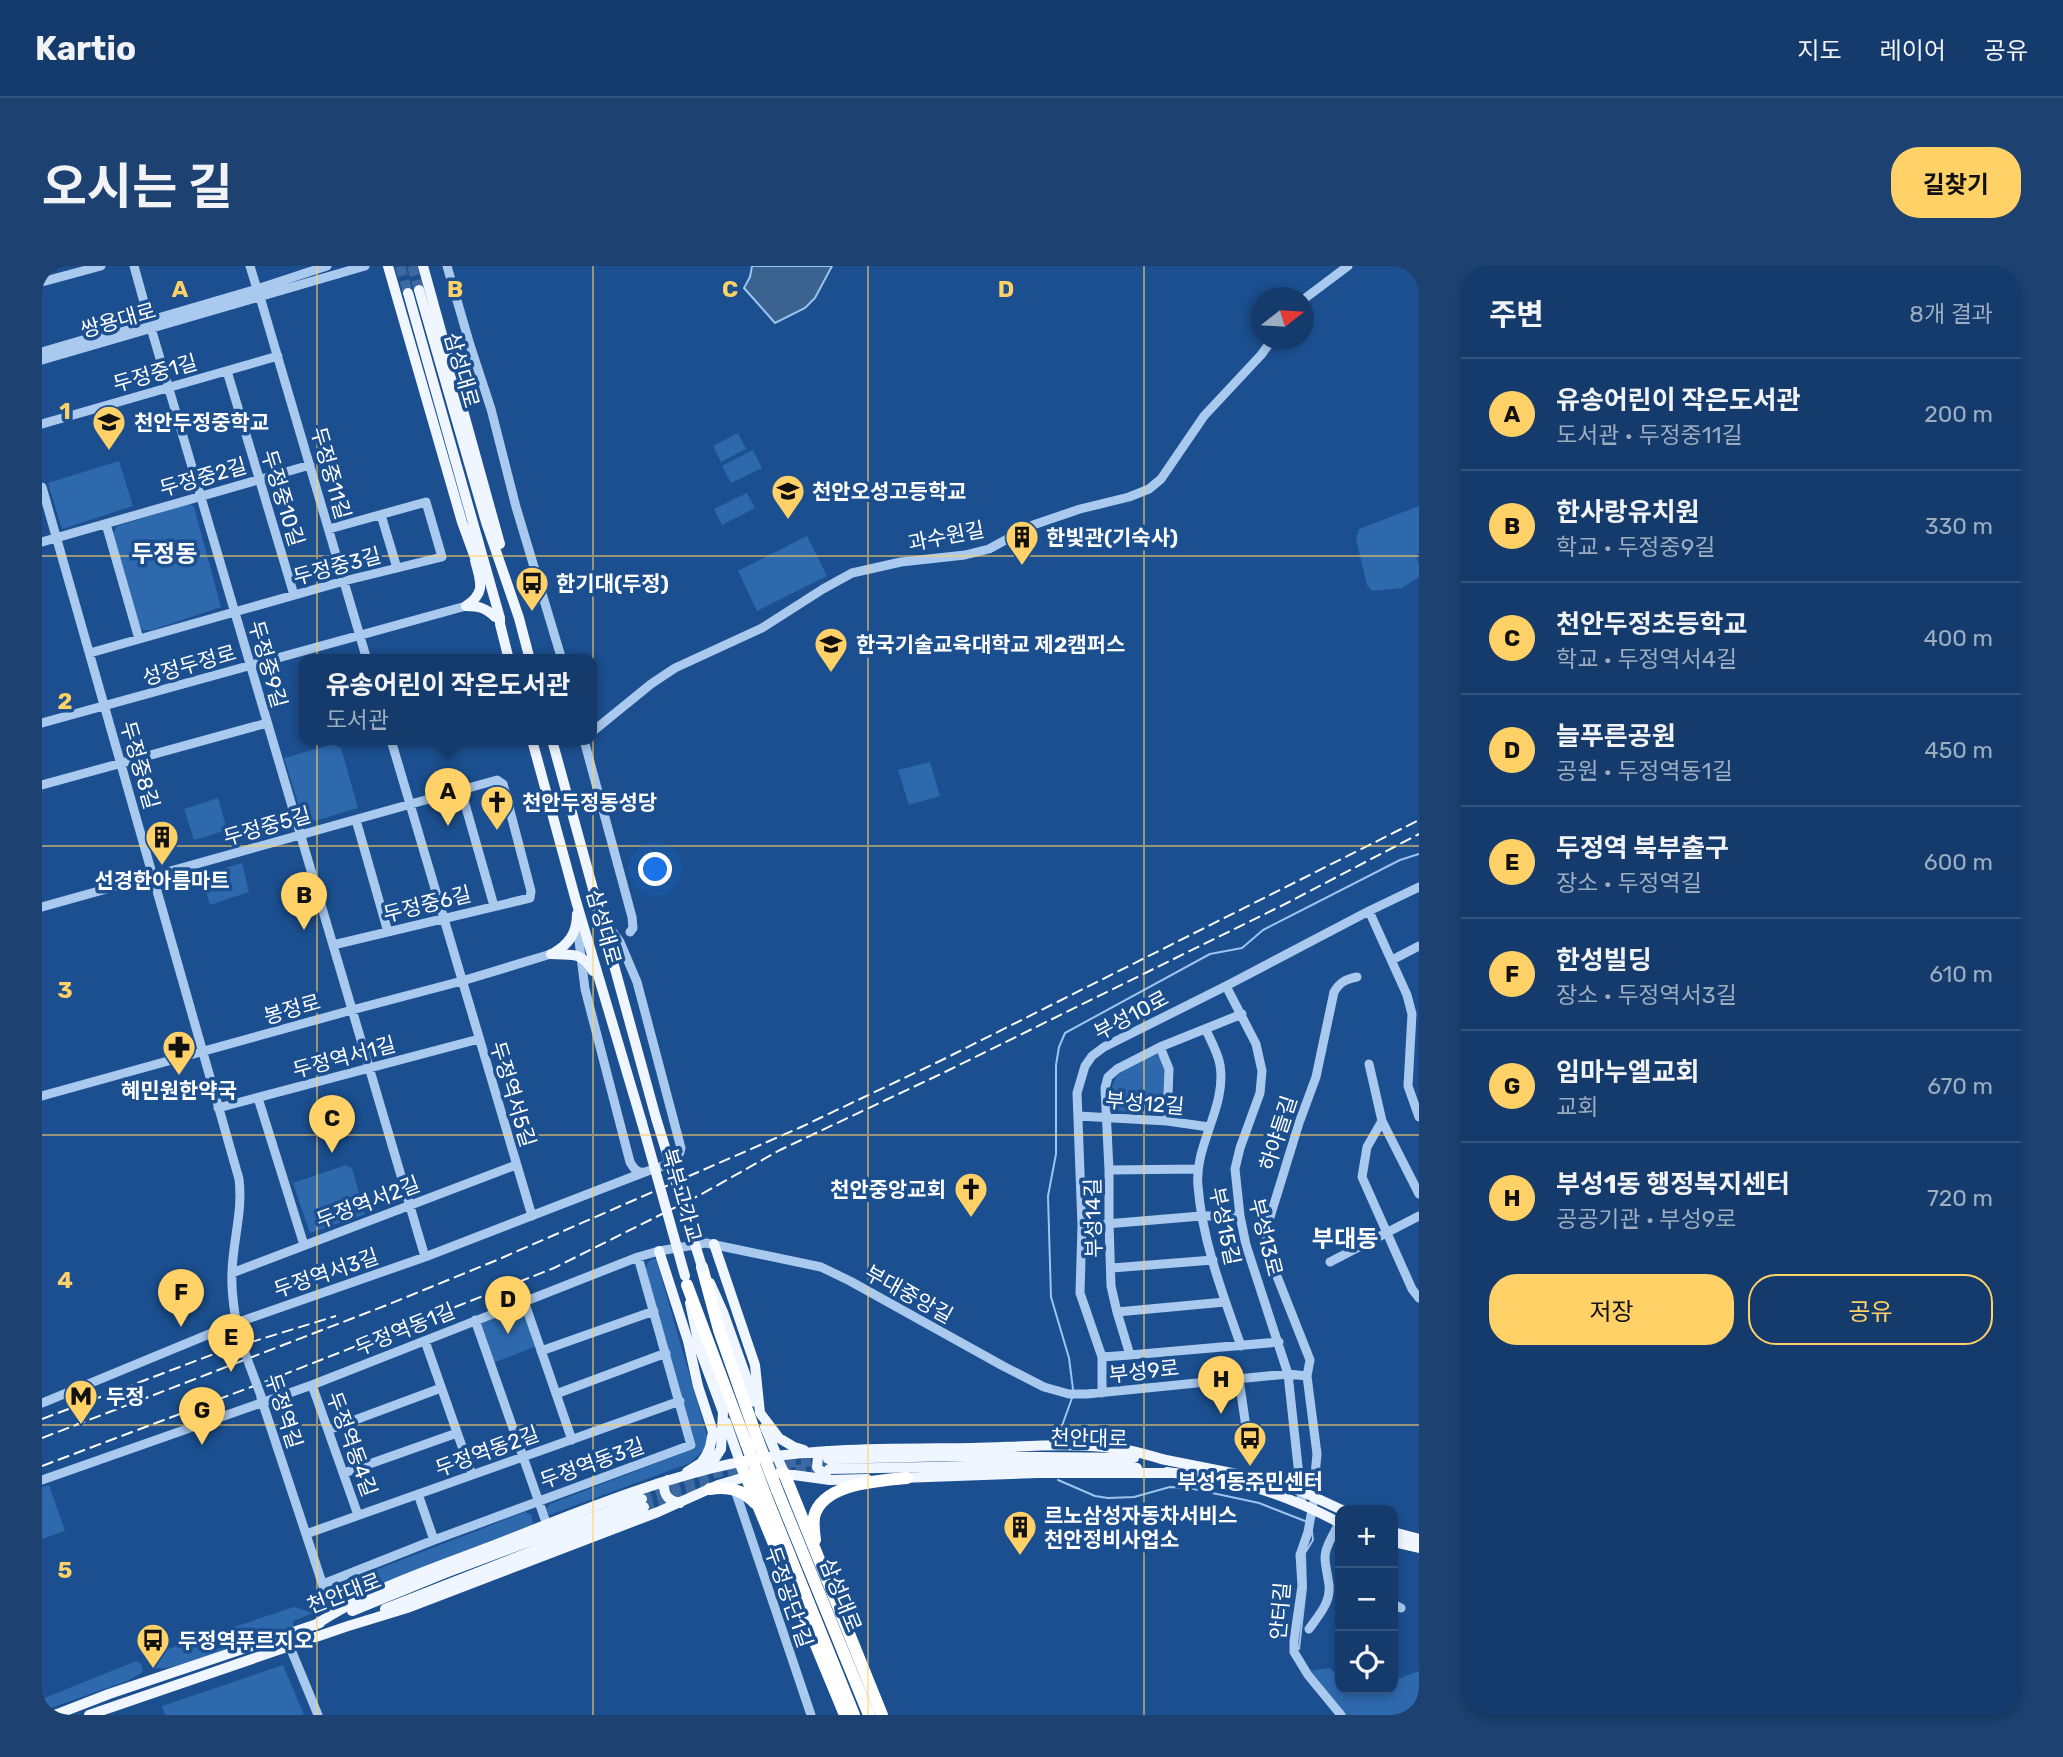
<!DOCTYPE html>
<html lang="ko">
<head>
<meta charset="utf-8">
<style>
	body { margin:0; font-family:Rubik,"Noto Sans KR",sans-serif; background:#1d4271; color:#f1f3f6 }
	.controls { position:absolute; right:21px; bottom:21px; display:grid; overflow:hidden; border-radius:14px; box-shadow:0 4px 10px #0003 }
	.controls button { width:63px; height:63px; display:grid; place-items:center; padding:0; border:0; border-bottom:2px solid #33557e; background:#143b6b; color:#f1f3f6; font:35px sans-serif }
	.compass { position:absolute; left:1209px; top:21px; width:63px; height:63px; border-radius:50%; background:#143b6b; box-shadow:0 4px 10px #0003; rotate:73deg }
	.you { position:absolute; left:614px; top:604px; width:24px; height:24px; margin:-18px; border:5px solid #fff; border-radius:50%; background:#1a73e8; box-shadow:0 0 0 10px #1a73e833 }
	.badge { display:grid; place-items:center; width:46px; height:46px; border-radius:50%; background:#ffd166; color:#111; font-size:23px; font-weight:700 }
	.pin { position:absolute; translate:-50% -58px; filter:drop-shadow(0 2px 4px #0008) }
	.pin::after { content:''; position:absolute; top:37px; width:24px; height:21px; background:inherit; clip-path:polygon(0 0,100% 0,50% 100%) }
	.popup { position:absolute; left:257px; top:388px; width:298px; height:91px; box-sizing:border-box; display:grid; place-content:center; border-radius:14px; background:#143b6b; filter:drop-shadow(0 2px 5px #0005); font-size:23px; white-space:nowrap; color:#9dadc1 }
	.popup b { font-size:26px; color:#f1f3f6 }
	.popup::after { content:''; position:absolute; left:50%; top:100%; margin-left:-14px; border:14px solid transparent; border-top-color:#143b6b }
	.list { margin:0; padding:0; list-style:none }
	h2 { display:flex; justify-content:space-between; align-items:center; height:91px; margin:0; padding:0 28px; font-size:30px }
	h2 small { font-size:23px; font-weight:400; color:#9dadc1 }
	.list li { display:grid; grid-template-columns:46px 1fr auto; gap:21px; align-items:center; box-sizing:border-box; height:112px; padding:0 28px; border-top:2px solid #33557e }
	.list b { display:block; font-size:26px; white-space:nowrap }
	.list p { margin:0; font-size:23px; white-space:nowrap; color:#9dadc1 }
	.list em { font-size:23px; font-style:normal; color:#9dadc1 }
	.actions { display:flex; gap:14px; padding:21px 28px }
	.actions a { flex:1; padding:16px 0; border:2px solid #ffd166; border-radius:28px; text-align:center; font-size:24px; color:#ffd166 }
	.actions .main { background:#ffd166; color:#111 }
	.icon { flex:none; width:38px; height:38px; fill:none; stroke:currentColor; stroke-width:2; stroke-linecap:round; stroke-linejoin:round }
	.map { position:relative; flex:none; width:1377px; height:1449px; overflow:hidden; border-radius:28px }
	header { display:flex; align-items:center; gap:42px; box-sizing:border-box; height:98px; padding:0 35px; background:#143b6b; border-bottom:2px solid #33557e }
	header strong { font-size:33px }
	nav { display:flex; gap:38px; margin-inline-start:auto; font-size:24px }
	.intro { display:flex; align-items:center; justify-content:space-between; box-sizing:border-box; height:168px; padding:0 42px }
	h1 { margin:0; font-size:49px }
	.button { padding:18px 32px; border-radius:28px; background:#ffd166; color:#111; font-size:24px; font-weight:700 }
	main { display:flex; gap:42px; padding:0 42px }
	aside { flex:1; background:#143b6b; border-radius:28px; box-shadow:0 4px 10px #0003 }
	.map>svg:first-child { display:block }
</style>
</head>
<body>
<header>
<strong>Kartio</strong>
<nav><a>지도</a><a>레이어</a><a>공유</a></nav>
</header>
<div class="intro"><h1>오시는 길</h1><a class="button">길찾기</a></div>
<main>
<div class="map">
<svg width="1377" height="1449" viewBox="0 0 1377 1449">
	<rect width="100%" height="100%" fill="#1b4f8f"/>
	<!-- green -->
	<path fill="#2e69ad" d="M696,167L704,183L679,196L671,180Z
		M711,184L720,202L689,217L680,200Z
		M77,195L91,240L20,263L6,217Z
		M705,227L713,242L680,259L672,243Z
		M148,238L152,241L179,341L110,364H101L98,361L71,267L75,260Z
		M1377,240V287L1374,289L1377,298V311L1360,322L1330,325L1325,319L1314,273L1317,263Z
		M765,270L785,310L715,345L696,305Z
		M291,478L299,482L316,542L266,557L262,556L242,492Z
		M888,496L898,530L867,539L856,504Z
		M176,532L185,564L152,574L142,543Z
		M200,597L207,626L168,639L159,609Z
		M1114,787L1123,799C1123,816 1124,834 1116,849L1070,844C1067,838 1068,834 1069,827C1072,801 1093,797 1114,787Z
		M304,899L310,902L323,948L268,967L251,917Z
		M611,993H614L666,1173L662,1184L648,1197L507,1249L504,1243L508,1238L654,1182V1179L603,1004L606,996Z
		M481,1039L495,1080L451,1097L437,1056Z
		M7,1219L23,1265L0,1273V1221Z
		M483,1246L489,1248L491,1257L489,1259L295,1336L291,1325L295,1319Z
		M252,1341L271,1347L251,1355V1361C224,1370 136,1406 113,1402L110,1394L111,1388Z
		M94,1395L99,1398L101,1406L85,1415L0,1445V1433Z
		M241,1399L262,1449H123L120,1440Z
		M1288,1402L1298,1414V1423H1310L1318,1427L1329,1423H1351V1415L1377,1405V1449H1295L1267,1405Z"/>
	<!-- water -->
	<path fill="#3c6290" stroke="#9cc4f0" stroke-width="2" d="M710,0H790L773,32L763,42L733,57L702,22L708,11Z"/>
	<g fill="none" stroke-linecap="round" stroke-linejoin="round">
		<!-- stream -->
		<path stroke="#9cc4f0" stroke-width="2" d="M1031,1123L1027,1092L1009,1031L1006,930L1014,888V799L1017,781L1023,767L1168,688L1200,682L1221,664L1358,594L1377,588
			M1016,1171L1030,1132
			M1016,1214L1053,1230L1066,1232L1092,1231L1128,1221L1147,1222L1217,1237L1263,1255
			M1257,1383L1264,1322L1263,1287L1271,1274L1270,1265"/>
		<!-- major-tunnel -->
		<path stroke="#3d69a0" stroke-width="10" stroke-dasharray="10 5" stroke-linecap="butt" d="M358,0L366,27
			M370,0L377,24
			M729,1198L783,1194
			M739,1204L783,1203
			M600,1233L673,1207L707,1201
			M602,1241L672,1217"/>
		<!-- minor -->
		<path stroke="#a9c9ee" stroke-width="9" d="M92,0L107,54
			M208,0L215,23
			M405,0L428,79L449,143L474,241L520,394
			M0,16L59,0
			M218,31L325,394
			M1262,33L1306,0
			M109,62L383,991
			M0,86L215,23L285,0
			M0,94L323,0
			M185,105L252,329
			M0,158L236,90
			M0,221L197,913C201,946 191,973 190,1006C189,1026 193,1051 197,1071
			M339,249L355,302
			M64,258L97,373
			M0,276L268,199
			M48,387L302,315L400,291L384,236L287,263
			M0,457L424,340
			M550,466L609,418L633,402L720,362L781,323L810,307L859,296L923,289L947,283L991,259L1038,243L1087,231L1107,223L1119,213L1162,150L1219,89L1230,74
			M349,474L490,950
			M542,474L590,651L591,662L588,666
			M0,519L225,457
			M419,524L452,640
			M314,554L346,666
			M0,641L455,514L461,518L489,625L488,632L291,679
			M1327,645L1365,729L1370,748L1366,820L1377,851
			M535,659L543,723L588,896C592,903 595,907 603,906C616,901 637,898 639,882L595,716L578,676L559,649
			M1350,694L1377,680
			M1184,720L1214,778L1220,805L1218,827L1198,882L1193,903L1198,950L1204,979L1246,1108L1260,1237
			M1200,748L1118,781L1075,803L1066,811L1063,822L1067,904V957L1069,1020L1075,1046L1088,1089L1237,1076
			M1164,764C1169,775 1176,787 1178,799C1185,841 1152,879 1156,920C1160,974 1181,1029 1199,1080
			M1118,781L1127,803L1125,855
			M1327,798L1340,855L1377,928
			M0,830L310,744L420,715L509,688
			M216,832L262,979
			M176,842L437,773
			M1036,850L1125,855L1167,861
			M1340,855L1325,881L1320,911L1370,1023L1377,1032
			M1067,904L1156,903
			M1040,960L1159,950H1198
			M1288,996L1377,950
			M1070,1002L1171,994
			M190,1007L474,899
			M482,1035L530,1174
			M1075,1046L1183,1036
			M433,1054L505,1259
			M383,1075L430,1209
			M499,1085L612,1045
			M1060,1091L1088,1089
			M1197,1113L1205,1168
			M270,1119L316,1249
			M1060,1127V1091L1038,1027L1040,960L1035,827L1043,800L1050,790L1062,781L1184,720L1327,645L1377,621
			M514,1128L624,1087
			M219,1132L290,1347
			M0,1137L194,1057L383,991L603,906
			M286,1164L399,1122
			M302,1207L415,1167
			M1273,1209L1275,1188L1265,1110L1268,1094L1229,995L1225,981V961L1257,857L1274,811L1292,726C1298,716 1304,713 1315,711
			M0,1214L270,1119L596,991L617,985L664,977L779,1001L808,1015L961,1100L1002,1121L1027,1128H1045L1246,1108L1265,1110
			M693,1224L769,1449
			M376,1228L392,1274
			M1271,1238L1266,1266L1258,1289L1260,1320L1252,1374V1386L1266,1409L1299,1449
			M264,1268L638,1135
			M281,1318L392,1274L649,1179L596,991
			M1351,1338L1359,1342
			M1267,1363C1277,1349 1289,1336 1287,1319C1286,1310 1283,1300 1283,1291C1283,1279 1293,1268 1297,1256
			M243,1369L276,1449"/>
		<!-- major -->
		<path stroke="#f0f6ff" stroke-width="10" d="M346,0L420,256L436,300
			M381,0L458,278
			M377,24L444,256L477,352L488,394
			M366,27L458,352V358L467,394
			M424,340C445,326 438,315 433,294
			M424,340C437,340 444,342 453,351
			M490,474L534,635L600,857
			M510,474L614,852
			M509,688C530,690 538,684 551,705
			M510,688C526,679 535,668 535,648
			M672,978L713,1099L718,1147L737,1172L752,1181L762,1184
			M617,985L646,1075L656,1120L671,1166L668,1181L664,1190L659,1197L645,1206
			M668,1017L681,1046L713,1136
			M648,1037L658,1084L681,1146L679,1183L666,1203
			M684,1156L698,1196
			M723,1161L742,1207
			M785,1185L776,1190L775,1201L787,1214
			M786,1193L912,1190L1092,1192
			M1119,1193L1220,1213L1259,1225L1300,1244
			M787,1203L983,1199H1079L1095,1202
			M1125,1206C1147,1209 1169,1211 1191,1216C1229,1224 1264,1239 1298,1257
			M737,1207L788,1214L825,1213
			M859,1212L996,1207H1130
			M626,1214L622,1219C622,1231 628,1235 638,1237
			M1351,1266L1377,1273
			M1351,1276L1377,1282
			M343,1343L602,1241
			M310,1345L403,1307L600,1233
			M273,1359C324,1325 385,1305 442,1283C525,1251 609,1214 697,1196C774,1181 852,1183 930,1182C978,1181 1029,1176 1078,1183C1094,1185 1109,1190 1124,1194
			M303,1361L365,1342L616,1246L676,1219L710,1209
			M13,1449L67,1428L278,1357
			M47,1449L309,1359"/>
		<!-- highway -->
		<path stroke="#fff" stroke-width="12" d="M660,1001L677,1064L716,1175
			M645,1019L704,1177
			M698,1196L803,1449
			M742,1207L840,1449
			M668,1223C685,1220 701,1224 713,1237
			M735,1224L827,1449
			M723,1228L812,1449
			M773,1274C772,1267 771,1259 772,1251C780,1217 837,1215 865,1212"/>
		<!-- rail -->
		<path stroke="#fff" stroke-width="2" stroke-dasharray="12 5" stroke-linecap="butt" d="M0,1153L180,1085L294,1050
			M0,1172L345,1039L455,994L757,862L900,794L1377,554
			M0,1200L233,1112L512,1002L658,929L738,884L903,806L1245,637L1377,568"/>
		<!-- minor-bridge -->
		<path stroke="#a9c9ee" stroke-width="9" d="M197,1071L219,1130"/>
		<!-- major-bridge -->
		<path stroke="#f0f6ff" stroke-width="10" d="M614,852L660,1001
			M600,857L643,1010"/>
		<!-- highway-bridge -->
		<path stroke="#fff" stroke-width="12" d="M716,1175L735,1224
			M704,1177L723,1228"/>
	</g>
	<!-- grid -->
	<path fill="none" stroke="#ffd166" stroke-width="2" stroke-opacity="0.55" d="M275,0V1449M551,0V1449M826,0V1449M1102,0V1449M0,290H1377M0,580H1377M0,869H1377M0,1159H1377"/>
	<!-- icons -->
	<defs>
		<symbol id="school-pin" viewBox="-11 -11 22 30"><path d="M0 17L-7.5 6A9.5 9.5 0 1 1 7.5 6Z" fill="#ffd166" stroke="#1b4f8f"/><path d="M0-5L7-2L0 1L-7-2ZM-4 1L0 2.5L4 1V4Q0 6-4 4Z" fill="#111"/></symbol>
		<symbol id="building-pin" viewBox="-11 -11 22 30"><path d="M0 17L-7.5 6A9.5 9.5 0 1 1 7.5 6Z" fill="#ffd166" stroke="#1b4f8f"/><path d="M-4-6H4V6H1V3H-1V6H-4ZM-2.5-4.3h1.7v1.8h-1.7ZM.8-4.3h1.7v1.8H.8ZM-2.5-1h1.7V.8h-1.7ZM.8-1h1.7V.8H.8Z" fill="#111"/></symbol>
		<symbol id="bus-pin" viewBox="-11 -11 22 30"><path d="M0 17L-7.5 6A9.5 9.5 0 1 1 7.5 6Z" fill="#ffd166" stroke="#1b4f8f"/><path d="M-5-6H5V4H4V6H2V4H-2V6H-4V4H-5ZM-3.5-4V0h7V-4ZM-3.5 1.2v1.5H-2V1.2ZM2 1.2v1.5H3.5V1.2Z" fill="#111"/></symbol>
		<symbol id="university-pin" viewBox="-11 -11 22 30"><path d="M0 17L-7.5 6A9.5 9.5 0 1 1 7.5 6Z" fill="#ffd166" stroke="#1b4f8f"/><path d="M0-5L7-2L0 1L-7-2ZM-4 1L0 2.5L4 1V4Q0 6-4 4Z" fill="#111"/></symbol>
		<symbol id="church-pin" viewBox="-11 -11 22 30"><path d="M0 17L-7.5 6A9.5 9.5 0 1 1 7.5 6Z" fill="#ffd166" stroke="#1b4f8f"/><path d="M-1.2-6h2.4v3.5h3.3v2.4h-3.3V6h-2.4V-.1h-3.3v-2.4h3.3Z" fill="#111"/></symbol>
		<symbol id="pharmacy-pin" viewBox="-11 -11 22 30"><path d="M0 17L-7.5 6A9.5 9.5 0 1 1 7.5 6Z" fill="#ffd166" stroke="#1b4f8f"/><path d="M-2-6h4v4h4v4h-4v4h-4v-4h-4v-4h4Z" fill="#111"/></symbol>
		<symbol id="metro-pin" viewBox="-11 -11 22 30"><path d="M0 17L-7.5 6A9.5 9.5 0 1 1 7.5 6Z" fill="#ffd166" stroke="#1b4f8f"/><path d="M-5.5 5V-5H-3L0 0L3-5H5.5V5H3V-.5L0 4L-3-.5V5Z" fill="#111"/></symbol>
	</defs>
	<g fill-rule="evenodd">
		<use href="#school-pin" x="48" y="137" width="38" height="52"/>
		<use href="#school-pin" x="727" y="206" width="38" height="52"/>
		<use href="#building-pin" x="961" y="252" width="38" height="52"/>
		<use href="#bus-pin" x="471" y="298" width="38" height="52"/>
		<use href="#university-pin" x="770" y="359" width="38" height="52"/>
		<use href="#church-pin" x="436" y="517" width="38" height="52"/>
		<use href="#building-pin" x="101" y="552" width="38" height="52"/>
		<use href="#pharmacy-pin" x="118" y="762" width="38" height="52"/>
		<use href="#church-pin" x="910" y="904" width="38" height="52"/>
		<use href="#metro-pin" x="20" y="1111" width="38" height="52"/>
		<use href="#bus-pin" x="1189" y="1153" width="38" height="52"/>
		<use href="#building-pin" x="959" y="1242" width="38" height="52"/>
		<use href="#bus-pin" x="92" y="1355" width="38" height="52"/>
	</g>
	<g text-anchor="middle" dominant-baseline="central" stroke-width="7" stroke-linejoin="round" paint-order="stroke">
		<!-- street labels -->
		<g font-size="21" fill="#fff" stroke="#1b4f8f">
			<text transform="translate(76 54) rotate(-16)">쌍용대로</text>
			<text transform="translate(420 104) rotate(74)">삼성대로</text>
			<text transform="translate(113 107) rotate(-16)">두정중1길</text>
			<text transform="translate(289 207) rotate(74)">두정중11길</text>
			<text transform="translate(161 211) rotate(-16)">두정중2길</text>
			<text transform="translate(241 232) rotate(73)">두정중10길</text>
			<text transform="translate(904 270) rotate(-11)">과수원길</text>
			<text transform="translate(295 300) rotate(-15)">두정중3길</text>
			<text transform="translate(226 398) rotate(74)">두정중9길</text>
			<text transform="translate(147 399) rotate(-16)">성정두정로</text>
			<text transform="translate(98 499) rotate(74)">두정중8길</text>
			<text transform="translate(225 560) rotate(-16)">두정중5길</text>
			<text transform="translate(385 638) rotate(-14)">두정중6길</text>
			<text transform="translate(562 661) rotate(74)">삼성대로</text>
			<text transform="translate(250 743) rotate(-16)">봉정로</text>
			<text transform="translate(1089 749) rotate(-28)">부성10로</text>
			<text transform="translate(302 791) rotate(-15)">두정역서1길</text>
			<text transform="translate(471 828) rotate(73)">두정역서5길</text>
			<text transform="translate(1103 837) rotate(5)">부성12길</text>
			<text transform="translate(1236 867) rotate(-72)">하야들길</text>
			<text transform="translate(640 929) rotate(74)">북부고가교</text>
			<text transform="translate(326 936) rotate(-21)">두정역서2길</text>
			<text transform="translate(1051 952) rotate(-91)">부성14길</text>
			<text transform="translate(1183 960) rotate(78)">부성15길</text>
			<text transform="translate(1224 971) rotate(76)">부성13로</text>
			<text transform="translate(284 1007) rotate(-19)">두정역서3길</text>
			<text transform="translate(867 1028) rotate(29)">부대중앙길</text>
			<text transform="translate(363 1063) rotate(-22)">두정역동1길</text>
			<text transform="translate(1102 1105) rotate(-6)">부성9로</text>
			<text transform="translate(242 1145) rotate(72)">두정역길</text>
			<text transform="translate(1047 1172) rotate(1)">천안대로</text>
			<text transform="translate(310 1178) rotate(70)">두정역동4길</text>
			<text transform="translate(445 1185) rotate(-20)">두정역동2길</text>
			<text transform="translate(550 1197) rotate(-20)">두정역동3길</text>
			<text transform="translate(302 1327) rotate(-21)">천안대로</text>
			<text transform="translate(799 1329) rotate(68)">삼성대로</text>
			<text transform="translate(747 1331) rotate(71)">두정공단1길</text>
			<text transform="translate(1238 1345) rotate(-85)">안터길</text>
		</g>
		<!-- poi labels -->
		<g font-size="21" font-weight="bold" fill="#fff" stroke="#1b4f8f" text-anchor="start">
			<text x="92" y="156">천안두정중학교</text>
			<text x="770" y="225">천안오성고등학교</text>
			<text x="1004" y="271">한빛관(기숙사)</text>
			<text x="514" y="317">한기대(두정)</text>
			<text x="814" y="378">한국기술교육대학교 제2캠퍼스</text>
			<text x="480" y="536">천안두정동성당</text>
			<text x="120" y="614" text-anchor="middle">선경한아름마트</text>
			<text x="137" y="824" text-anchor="middle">혜민원한약국</text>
			<text x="904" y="923" text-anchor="end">천안중앙교회</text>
			<text x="64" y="1130">두정</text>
			<text x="1208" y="1215" text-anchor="middle">부성1동주민센터</text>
			<text x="1002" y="1249">르노삼성자동차서비스<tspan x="1002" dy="24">천안정비사업소</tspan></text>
			<text x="136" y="1374">두정역푸르지오</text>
		</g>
		<!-- quarter labels -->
		<g font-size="24" font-weight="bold" fill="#fff" stroke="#1b4f8f">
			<text x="122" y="288">두정동</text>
			<text x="1303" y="973">부대동</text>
		</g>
	</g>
	<g font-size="23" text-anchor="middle" font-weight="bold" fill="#ffd166" stroke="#1b4f8f" stroke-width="7" stroke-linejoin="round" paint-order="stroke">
		<text x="138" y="31">A</text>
		<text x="413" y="31">B</text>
		<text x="688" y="31">C</text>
		<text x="964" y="31">D</text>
		<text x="23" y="153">1</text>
		<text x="23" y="443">2</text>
		<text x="23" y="732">3</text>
		<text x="23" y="1022">4</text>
		<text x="23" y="1312">5</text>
	</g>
</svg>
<div class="controls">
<button>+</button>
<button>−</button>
<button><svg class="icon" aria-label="locate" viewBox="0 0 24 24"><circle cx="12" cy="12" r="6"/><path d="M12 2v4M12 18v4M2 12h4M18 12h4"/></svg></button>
</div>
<svg class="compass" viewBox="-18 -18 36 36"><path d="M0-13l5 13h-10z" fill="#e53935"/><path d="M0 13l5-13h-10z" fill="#9dadc1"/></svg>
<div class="you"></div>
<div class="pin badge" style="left:406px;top:560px">A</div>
<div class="popup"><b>유송어린이 작은도서관</b>도서관</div>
<div class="pin badge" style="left:262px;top:664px">B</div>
<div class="pin badge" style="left:290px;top:887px">C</div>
<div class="pin badge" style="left:466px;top:1068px">D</div>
<div class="pin badge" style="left:189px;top:1106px">E</div>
<div class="pin badge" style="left:139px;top:1061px">F</div>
<div class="pin badge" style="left:160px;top:1179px">G</div>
<div class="pin badge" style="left:1179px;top:1148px">H</div>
</div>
<aside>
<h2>주변<small>8개 결과</small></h2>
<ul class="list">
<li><span class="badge">A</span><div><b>유송어린이 작은도서관</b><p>도서관 · 두정중11길</p></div><em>200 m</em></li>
<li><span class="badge">B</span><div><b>한사랑유치원</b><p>학교 · 두정중9길</p></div><em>330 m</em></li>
<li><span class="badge">C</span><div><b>천안두정초등학교</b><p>학교 · 두정역서4길</p></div><em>400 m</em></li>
<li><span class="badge">D</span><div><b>늘푸른공원</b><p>공원 · 두정역동1길</p></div><em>450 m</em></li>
<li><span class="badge">E</span><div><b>두정역 북부출구</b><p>장소 · 두정역길</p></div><em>600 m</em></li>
<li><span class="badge">F</span><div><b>한성빌딩</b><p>장소 · 두정역서3길</p></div><em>610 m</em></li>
<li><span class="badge">G</span><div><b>임마누엘교회</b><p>교회</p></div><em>670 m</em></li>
<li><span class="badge">H</span><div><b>부성1동 행정복지센터</b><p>공공기관 · 부성9로</p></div><em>720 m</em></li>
</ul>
<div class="actions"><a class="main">저장</a><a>공유</a></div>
</aside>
</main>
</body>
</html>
